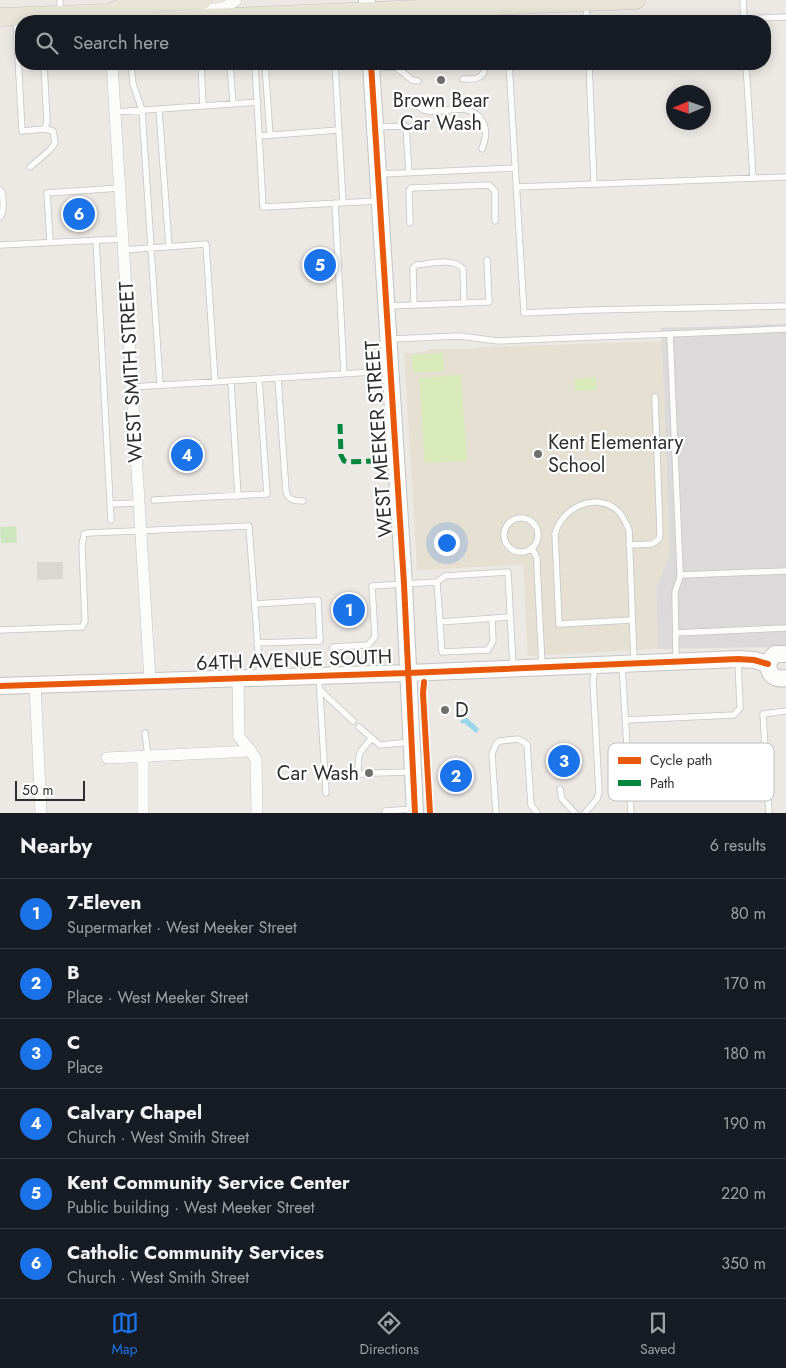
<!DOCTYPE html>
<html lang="en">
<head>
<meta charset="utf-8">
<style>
	body { margin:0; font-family:Jost,sans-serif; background:#20242c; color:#f1f3f6 }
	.compass { position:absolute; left:666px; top:85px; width:45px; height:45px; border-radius:50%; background:#171b24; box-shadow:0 2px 12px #0003; rotate:268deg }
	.scale { position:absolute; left:15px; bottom:12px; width:70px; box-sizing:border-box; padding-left:5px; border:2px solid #2e2e2e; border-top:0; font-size:14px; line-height:18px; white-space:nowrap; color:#2e2e2e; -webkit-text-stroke:4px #fff; paint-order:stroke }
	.you { position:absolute; left:446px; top:542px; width:18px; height:18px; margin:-12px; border:4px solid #fff; border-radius:50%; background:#1a73e8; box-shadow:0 0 0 8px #1a73e833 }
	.badge { display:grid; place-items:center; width:32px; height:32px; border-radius:50%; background:#1a73e8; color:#fff; font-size:16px; font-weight:700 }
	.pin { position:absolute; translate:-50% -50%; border:2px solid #fff; box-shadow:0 1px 5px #0006 }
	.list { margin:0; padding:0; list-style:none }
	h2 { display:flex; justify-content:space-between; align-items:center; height:65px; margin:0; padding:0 20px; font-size:21px }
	h2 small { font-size:16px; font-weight:400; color:#9ea1a6 }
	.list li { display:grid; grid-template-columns:32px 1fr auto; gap:15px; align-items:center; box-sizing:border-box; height:70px; padding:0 20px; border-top:1px solid #363941 }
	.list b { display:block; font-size:19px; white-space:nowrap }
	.list p { margin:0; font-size:16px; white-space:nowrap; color:#9ea1a6 }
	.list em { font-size:16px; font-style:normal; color:#9ea1a6 }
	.icon { flex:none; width:28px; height:28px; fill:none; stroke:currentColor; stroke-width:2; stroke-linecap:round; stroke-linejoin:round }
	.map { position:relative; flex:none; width:786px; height:813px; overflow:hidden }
	.search { position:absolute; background:#171b24; box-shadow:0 2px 12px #0003; left:15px; right:15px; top:15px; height:55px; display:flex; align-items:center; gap:12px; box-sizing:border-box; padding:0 18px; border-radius:20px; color:#9ea1a6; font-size:19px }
	.sheet { height:485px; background:#171b24 }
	nav { display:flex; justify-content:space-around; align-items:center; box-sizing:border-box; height:70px; border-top:1px solid #363941; background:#171b24; font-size:14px; color:#9ea1a6 }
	nav a { display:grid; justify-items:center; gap:2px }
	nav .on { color:#1a73e8 }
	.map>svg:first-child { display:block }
</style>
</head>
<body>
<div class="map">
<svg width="786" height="813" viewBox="0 0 786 813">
	<rect width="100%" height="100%" fill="#ece8e4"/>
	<!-- industrial -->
	<path fill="#dcd9db" d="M786,324V647L658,649L656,587L670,555L661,328Z"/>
	<!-- education -->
	<path fill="#e6e0d3" d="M662,341L670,555L656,587L658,649L528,656L523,565L417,570L404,353L425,352L430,349H469L484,347Z"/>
	<!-- green -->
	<path fill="#cee6be" d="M16,526L17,543H1L0,527Z"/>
	<!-- pitch -->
	<path fill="#d9eabb" d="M443,353L444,371L413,373L412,355Z
		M461,375L467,461L425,463L419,378Z
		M596,377L597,390L575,391V379Z"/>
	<!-- plaza -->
	<path fill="#dad6d2" d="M37,562H63V579L37,580Z"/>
	<!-- water -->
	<path fill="#99d6ec" d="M465,716L479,729L476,733L464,723L463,724L460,722Z"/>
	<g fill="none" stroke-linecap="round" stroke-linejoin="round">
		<defs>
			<path id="lane" d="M60,0V13
				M743,0L744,21
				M586,3L587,21
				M469,8L470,21
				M16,19L22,131L45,129L47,121L44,64
				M521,21H529
				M697,21L786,17
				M131,64L133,84L142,110L160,385
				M201,64L203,106
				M230,64L233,104
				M255,64L263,207L378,201
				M265,64L270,135
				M335,64L343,203
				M509,64L524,313L591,310L786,306
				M589,64L594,184
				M746,64L753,178
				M509,66L535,64
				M396,67L412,80L418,81
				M374,68L472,64
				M463,79C473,79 484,80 485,67
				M416,105C419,107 423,110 427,111C445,114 468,101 481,119C488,129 486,138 482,149
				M159,109L258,102
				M115,112L159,109L169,247
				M376,127L406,126L409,173
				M259,136L339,130
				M30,167L50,150L55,143L53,131L45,129
				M381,174L515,168
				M516,187L786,177
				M0,190L2,192C3,200 5,210 0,217
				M335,203L344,374
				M410,223L409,191L411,188L489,185L495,191V221
				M96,240L111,520
				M50,242L47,193L120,188
				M0,245L123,239
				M124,250L206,244L215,382
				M414,305L413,268L416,265C429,264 454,257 463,269L464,303
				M389,306L489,302L487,260
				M391,339L460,336L498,341L670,334
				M278,378L286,491C288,500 294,501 303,501
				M231,381L238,496
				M132,387L389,371
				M154,500L267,494L259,379
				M110,504L139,503
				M504 535a17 17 0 1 1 34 0a17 17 0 1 1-34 0Z
				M629,545L652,544L659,539L660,533L655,397
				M532,548L537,558V565L542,666
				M680,575L786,571
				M437,582L445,576L508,572L513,667
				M255,604L318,600L320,641L257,643
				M632,620L559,624L555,534C561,509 594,491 617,510C623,515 626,523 629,530L634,661
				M440,622L511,617
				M0,630L82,627L85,621L82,546L84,534L88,533L249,526L260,676
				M676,633L786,628
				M676,659L675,592L680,577V571L670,334L786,329
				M622,665L631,813
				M333,673V647L368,645L375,637L372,586L437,582L442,652L488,650L493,641L492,618
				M319,678L326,793
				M320,690L353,721
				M626,720L734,715L740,708L738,660
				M359,727L380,745L411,742
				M145,733L148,756
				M375,773L411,772
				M364,774H358C358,753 358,753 372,738
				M560,789L562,799L575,813
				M385,813V811L413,809
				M496,813L492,754L496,744L500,741L518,739L527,744L531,805L537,813
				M585,813L597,799L599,792L593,680L595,668
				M769,813L763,714L786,711"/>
			<path id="street" d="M203,9C218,9 223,10 236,0
				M112,64L150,681
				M238,678L239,737L251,751L256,760L257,813
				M35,684L41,813
				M143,756V813
				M107,758L251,751"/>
			<path id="secondary" d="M367,0L368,21
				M371,64L404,584L415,813
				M786,654H775C762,665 770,682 786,678
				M0,686L408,673L738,659L754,660L768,664"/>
			<path id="primary" d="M109,13L122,18L134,21L636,0
				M0,17L109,13L133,3L203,0"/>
		</defs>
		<!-- lane casing -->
		<use href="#lane" stroke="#c5c4c5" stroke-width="7"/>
		<!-- street casing -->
		<use href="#street" stroke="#c5c4c5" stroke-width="12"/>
		<!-- secondary casing -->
		<use href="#secondary" stroke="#c5c4c5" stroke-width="18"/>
		<!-- primary casing -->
		<use href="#primary" stroke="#c6c5c4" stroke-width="19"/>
		<!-- lane -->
		<use href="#lane" stroke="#fcfcfb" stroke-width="5.5"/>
		<!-- street -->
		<use href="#street" stroke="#fcfcfb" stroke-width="11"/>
		<!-- secondary -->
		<use href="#secondary" stroke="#fcfcfb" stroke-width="16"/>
		<!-- primary -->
		<use href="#primary" stroke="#e8e4d6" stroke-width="18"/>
		<!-- quiet -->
		<path stroke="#00873e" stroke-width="5" stroke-dasharray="10 5" stroke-linecap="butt" d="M340,424L341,455L344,461L347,462L377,461"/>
		<defs>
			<path id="cycleway" d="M371,64L404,584L415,813
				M424,682L423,694L430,813
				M0,686L408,673L738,659L754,660L768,664"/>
		</defs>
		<!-- cycleway casing -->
		<use href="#cycleway" stroke="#fff" stroke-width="9"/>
		<!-- cycleway -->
		<use href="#cycleway" stroke="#e8590c" stroke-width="6"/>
	</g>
	<!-- markers -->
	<g fill="#706f6e" stroke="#fff" stroke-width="2">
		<circle cx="441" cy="80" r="5"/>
		<circle cx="538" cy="454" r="5"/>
		<circle cx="445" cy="710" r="5"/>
		<circle cx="369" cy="773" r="5"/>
	</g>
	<g text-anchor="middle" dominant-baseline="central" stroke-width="4.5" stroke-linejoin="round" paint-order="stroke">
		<!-- poi labels -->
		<g font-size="20" fill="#2e2e2e" stroke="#fff" text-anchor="start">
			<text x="441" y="100" text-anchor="middle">Brown Bear<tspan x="441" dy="23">Car Wash</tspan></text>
			<text x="548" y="442">Kent Elementary<tspan x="548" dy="23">School</tspan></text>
			<text x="455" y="710">D</text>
			<text x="359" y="773" text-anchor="end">Car Wash</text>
		</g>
		<!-- street labels -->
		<g font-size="20" fill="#2e2e2e" stroke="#fff">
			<text transform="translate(131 372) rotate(-93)">WEST SMITH STREET</text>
			<text transform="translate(379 439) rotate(-94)">WEST MEEKER STREET</text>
			<text transform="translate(294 660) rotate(-2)">64TH AVENUE SOUTH</text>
		</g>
	</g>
	<!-- legend -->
	<rect x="608" y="743" width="166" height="58" rx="8" fill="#fff" stroke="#c0c0c0" stroke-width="1"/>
	<rect x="618" y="757" width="23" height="7" fill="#e8590c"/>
	<rect x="618" y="780" width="23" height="6" fill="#00873e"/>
	<g font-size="14" fill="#2e2e2e">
		<text x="650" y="765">Cycle path</text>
		<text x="650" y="788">Path</text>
	</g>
</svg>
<svg class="compass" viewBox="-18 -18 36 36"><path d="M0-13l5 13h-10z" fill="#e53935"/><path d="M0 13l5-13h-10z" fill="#9ea1a6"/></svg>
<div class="scale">50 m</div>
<div class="you"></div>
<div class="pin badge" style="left:349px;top:610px">1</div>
<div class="pin badge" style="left:456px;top:776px">2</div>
<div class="pin badge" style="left:564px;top:761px">3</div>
<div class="pin badge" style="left:187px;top:455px">4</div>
<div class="pin badge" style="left:320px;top:265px">5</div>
<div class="pin badge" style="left:79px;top:214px">6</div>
<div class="search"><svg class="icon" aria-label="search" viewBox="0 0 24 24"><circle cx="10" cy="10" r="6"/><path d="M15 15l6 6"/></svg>Search here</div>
</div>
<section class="sheet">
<h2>Nearby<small>6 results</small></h2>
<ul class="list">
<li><span class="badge">1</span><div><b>7-Eleven</b><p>Supermarket · West Meeker Street</p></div><em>80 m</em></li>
<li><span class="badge">2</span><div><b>B</b><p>Place · West Meeker Street</p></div><em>170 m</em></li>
<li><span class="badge">3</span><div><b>C</b><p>Place</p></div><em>180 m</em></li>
<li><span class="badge">4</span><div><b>Calvary Chapel</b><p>Church · West Smith Street</p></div><em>190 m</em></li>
<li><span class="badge">5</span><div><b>Kent Community Service Center</b><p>Public building · West Meeker Street</p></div><em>220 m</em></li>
<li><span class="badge">6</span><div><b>Catholic Community Services</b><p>Church · West Smith Street</p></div><em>350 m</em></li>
</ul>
</section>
<nav>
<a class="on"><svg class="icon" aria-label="map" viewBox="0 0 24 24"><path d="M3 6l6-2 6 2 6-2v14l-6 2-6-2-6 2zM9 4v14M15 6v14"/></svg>Map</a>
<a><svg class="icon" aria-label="directions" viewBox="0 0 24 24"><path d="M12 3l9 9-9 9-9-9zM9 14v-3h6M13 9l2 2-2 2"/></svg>Directions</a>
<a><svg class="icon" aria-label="saved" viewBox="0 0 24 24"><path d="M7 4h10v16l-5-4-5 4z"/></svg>Saved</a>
</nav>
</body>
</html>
